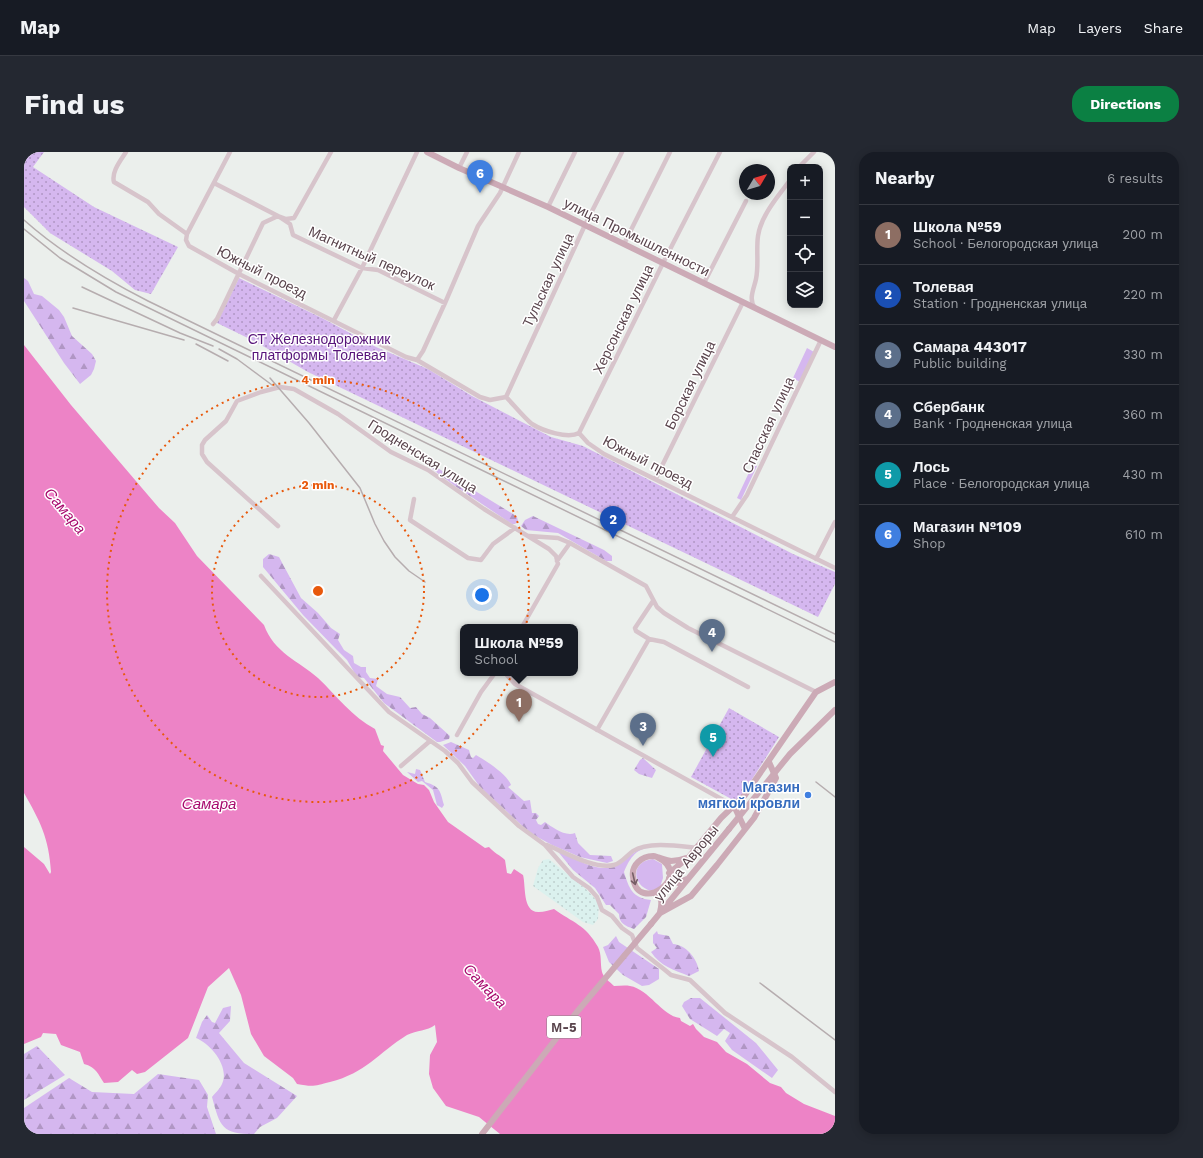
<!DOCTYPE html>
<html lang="en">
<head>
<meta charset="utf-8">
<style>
	body { margin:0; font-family:"Work Sans",sans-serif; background:#242831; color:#f1f3f6 }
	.controls { position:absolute; right:12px; top:12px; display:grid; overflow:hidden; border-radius:8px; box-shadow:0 2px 10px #0003 }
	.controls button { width:36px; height:36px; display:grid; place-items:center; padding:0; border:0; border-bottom:1px solid #363941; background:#171b24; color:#f1f3f6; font:20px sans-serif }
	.compass { position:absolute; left:715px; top:12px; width:36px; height:36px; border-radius:50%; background:#171b24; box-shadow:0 2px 10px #0003; rotate:52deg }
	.you { position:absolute; left:458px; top:443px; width:14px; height:14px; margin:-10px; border:3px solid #fff; border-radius:50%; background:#1a73e8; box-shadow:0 0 0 6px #1a73e833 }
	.badge { display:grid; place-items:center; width:26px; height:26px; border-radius:50%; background:#0b8043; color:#fff; font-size:13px; font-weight:700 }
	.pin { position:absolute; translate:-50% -33px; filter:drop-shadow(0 1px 2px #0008) }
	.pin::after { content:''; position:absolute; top:21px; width:14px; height:12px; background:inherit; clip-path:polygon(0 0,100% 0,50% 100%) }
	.popup { position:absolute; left:436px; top:472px; width:118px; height:52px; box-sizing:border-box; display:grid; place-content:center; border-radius:8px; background:#171b24; filter:drop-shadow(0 1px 3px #0005); font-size:13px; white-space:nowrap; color:#9ea1a6 }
	.popup b { font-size:15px; color:#f1f3f6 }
	.popup::after { content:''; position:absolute; left:50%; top:100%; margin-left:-8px; border:8px solid transparent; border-top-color:#171b24 }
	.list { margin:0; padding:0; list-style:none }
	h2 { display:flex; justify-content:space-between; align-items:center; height:52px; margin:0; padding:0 16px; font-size:17px }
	h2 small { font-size:13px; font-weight:400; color:#9ea1a6 }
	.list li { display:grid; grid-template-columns:26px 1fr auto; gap:12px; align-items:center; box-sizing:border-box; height:60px; padding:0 16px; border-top:1px solid #363941 }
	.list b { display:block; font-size:15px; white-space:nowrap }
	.list p { margin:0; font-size:13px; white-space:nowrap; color:#9ea1a6 }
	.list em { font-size:13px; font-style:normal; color:#9ea1a6 }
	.icon { flex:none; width:22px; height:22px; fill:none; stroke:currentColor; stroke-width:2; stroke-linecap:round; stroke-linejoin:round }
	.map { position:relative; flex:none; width:811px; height:982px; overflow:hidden; border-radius:16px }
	header { display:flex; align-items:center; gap:24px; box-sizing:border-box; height:56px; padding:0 20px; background:#171b24; border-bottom:1px solid #363941 }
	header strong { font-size:19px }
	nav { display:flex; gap:22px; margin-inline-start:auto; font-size:14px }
	.intro { display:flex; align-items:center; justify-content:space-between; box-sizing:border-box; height:96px; padding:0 24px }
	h1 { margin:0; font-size:28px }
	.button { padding:10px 18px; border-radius:16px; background:#0b8043; color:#fff; font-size:14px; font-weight:700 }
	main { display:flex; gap:24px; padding:0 24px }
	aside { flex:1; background:#171b24; border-radius:16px; box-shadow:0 2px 10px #0003 }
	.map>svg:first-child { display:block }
</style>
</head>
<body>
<header>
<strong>Map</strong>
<nav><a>Map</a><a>Layers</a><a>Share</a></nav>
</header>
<div class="intro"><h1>Find us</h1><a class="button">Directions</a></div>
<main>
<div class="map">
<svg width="811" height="982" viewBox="0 0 811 982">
	<defs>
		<pattern id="forest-firs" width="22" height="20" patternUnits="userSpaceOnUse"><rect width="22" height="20" fill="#d5b7ef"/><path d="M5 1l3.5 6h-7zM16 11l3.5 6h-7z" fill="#b096c4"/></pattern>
		<pattern id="sand-dots" width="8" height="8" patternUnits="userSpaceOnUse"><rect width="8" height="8" fill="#dbf1ee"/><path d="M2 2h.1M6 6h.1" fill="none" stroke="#bed0ce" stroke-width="1.8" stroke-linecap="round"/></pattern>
		<pattern id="garden-dots" width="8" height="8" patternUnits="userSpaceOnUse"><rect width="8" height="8" fill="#d5b7ef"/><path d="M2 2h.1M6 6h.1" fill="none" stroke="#b096c4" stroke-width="1.8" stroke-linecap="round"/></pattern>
	</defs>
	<rect width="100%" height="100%" fill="#ebefec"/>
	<!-- grass -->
	<path fill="#d5b7ef" d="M783,196L790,200L776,230L769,226Z
		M729,312L733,314L717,348L713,346Z
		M629,707L638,712L639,726L636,735L627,739C607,733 607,709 629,707Z"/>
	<!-- forest -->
	<path fill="url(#forest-firs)" d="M0,126L4,129L10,142L18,144L35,158L40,165L48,184L68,202L72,209L70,217L67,223L56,232L40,211L0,149Z
		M400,311L407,312L489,362L493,365L494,369L491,372H488L431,334Z
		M509,364L580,398L588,404V409H582L534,381L502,378L497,374L501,368Z
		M245,402L255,405L277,446L294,461L307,476L316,482L314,488L320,498L329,504L330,511L337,515H342V520L346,526L354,527L352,534L363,542L376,545L386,556L392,555L398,562L406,566L426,584L425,587L416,590H413L360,551L340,526L333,525L323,508L311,496L279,463L239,415V407Z
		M427,590L445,598L447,605L449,606L452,603C461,608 484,623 487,633L484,635L500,649L506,648L508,661H512L515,664L512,668L514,672L517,673L521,670C528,675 541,685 551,681L554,691L566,703L587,704L589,709L583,711L556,705L528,693L506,681L456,635L441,614L419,593Z
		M619,606L632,618L628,626L615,622L610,618L616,608Z
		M392,617L396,618L401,630C417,635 416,639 420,653L418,656L413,653L409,638L398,629L394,630L383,620L391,622Z
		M619,695L625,696C611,697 605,708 600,720C605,736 608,746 627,748L622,765L610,777C601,774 595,771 595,762L586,753H582L571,736L549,718L531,696C546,703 569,720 586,715C597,711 609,701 619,695Z
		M633,779L634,782L645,784L649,792C662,793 673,806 675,819L665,824C650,818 636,814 627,800L633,796L629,791V783Z
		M592,784L595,790L635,817V827L625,833L618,834L599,823L585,810L579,795L584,793Z
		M667,846H676L732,891L754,918L748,926L708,898L701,889L706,881L700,877L693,884L666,867L658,854L660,850Z
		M207,854L206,869L195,881L220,911L273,944L253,966L236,975L230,982C198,982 196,975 188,945C191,941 196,937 198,932C206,915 187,892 172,886L178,870L183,863L188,870L191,871L199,856Z
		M13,894L41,923L0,948V902Z
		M134,922L175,928L184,943L183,955L192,982H0V956L45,926L68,940L110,942Z"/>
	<!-- sand -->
	<path fill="url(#sand-dots)" d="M525,707L563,738L575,751L574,767L569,773L559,770L509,734L514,716L519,708Z"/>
	<!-- garden -->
	<path fill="url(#garden-dots)" d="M0,0H20L9,15L70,55L154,95L127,142L111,138L88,119L26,81L0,55Z
		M215,126L298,166L352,195L404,217L448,244L527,285L559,294L769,402L811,420V432L794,465L284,220L230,189L193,171Z
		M705,556L755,585L718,643L711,649L667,625Z"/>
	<!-- water -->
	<path fill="#ed83c6" d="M0,193L47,253L135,356L151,371L173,404L240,473C250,501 275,509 294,526C313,544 328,565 351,577L357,593L360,594L359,599L379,623L394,632L400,633L405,638L410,650L424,670L461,696L465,695C470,701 476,703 481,708L483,721L487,722L490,717L499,723C502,733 498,761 515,760C520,760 525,758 530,757C549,771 561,772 574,795C578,803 576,811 578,820C579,825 586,830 590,834C595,834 601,833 606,834C625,837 638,864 656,866L657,869L666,874L669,872L672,877L680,885L693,890L702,900L723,912L746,931L757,935L762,941L780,952L811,964V982H476L455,965L422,954L409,936L405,922L406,903L413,890L411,873C403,879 393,878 383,883C354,901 342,921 306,930C291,934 289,935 273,932L269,926L240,904L227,882L217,843L205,816L184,835L164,886L121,920L113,922L108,918L94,930L80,931C74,922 72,915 60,912L56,900L37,893L32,882L19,881L17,885L0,892V695L20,712L26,722L27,720C25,686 16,669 0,641Z"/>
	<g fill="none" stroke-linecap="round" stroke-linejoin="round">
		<!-- minor -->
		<path stroke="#d7c4cb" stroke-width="4.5" d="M102,0C97,8 87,20 90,30L124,50L135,62L163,82
			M206,0L163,82L162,88L165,94L215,122L382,205L393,208
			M775,15L790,0
			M435,16L443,0
			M190,31L254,64L266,72L269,83L338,116L354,118L421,151
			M524,55L551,0
			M600,92L646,0
			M680,131L722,49
			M731,156C724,147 730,137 732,127C735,113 732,98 734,84C737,63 754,45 766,28
			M310,168L338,116L393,0
			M189,172L193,167L239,71L254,64L262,67L270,66L307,0
			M482,245L466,248L456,245L393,208L399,199L421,151L454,74L476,41L495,0
			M482,245L561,73L598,0
			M482,245C489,252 501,267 508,272C519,279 544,287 555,281
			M555,281L639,111L696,0
			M555,281L564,291L580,302L811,416
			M632,326L719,150
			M390,347L386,368L444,406L457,408L469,392L491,376
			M708,365L723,343L797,188
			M254,374L183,310L178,302V293L181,288L202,269L213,249L237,240L256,235L270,237L314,262L367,300L404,318L460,357L525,397L532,404L534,412L498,475
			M505,384L534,386L546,391L622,434L633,455L640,461L664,476L792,540
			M792,407L811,370
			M533,409L546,391
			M237,424L365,560L421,599L434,611L448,630L495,674L521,693L549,725L565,736L573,745L578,758L588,764L598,776L608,783L613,796L641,818L647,823L666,828L701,861L768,905L811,940
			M629,449L611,476L612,479L625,487L640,490L724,535
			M481,521L491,532L710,654
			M573,578L625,487
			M433,583L457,540L471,521
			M377,614L406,589
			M523,693C540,700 571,718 590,713C598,711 603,703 609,699C624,689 655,694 673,696"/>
		<!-- major -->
		<path stroke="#ccaab6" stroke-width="6" d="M403,0L435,16L524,55L811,195
			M710,654L721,677
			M633,705C672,724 613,764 609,725C607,713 618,704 629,704C635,705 641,708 647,709C653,709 657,708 662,706
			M645,721L665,705L697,666L721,643L792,540L811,530
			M645,726L654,731L663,727
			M630,741C639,745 638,752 636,760
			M636,761L667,744L693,713L730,666L752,626L745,610
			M627,772L705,677"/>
		<!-- rail -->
		<path stroke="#b6adaf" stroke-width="1.5" d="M0,68C37,101 79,126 124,149L811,482
			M0,77L36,106L92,140L811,490
			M58,135L156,181L189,194
			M49,156L160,188
			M172,192L204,209
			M195,197L213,207L248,233
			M246,226L285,271L336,336L351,372L360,389L371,405L385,419L401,430
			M792,630L811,645
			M736,831L811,888"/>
		<!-- major-bridge -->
		<path stroke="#ccaab6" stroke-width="6" d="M705,677L766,602L811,558
			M458,982L552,861L627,772"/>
	</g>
	<!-- one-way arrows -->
	<defs><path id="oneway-shaft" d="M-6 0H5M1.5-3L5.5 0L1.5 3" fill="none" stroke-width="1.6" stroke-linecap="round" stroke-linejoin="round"/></defs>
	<use stroke="#765e66" href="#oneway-shaft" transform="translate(610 727) rotate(77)"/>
	<!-- distance rings -->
	<g fill="none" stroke="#e8590c" stroke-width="2" stroke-dasharray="2 4">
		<circle cx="294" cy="439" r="106"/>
		<circle cx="294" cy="439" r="211"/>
	</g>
	<!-- markers -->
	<circle fill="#3f7fe0" stroke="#fff" stroke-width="1.5" cx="784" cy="643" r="4"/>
	<g text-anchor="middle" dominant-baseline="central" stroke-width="3" stroke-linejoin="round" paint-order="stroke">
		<!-- shield labels -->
		<rect fill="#fff" stroke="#8b7c82" stroke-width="1" x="523" y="864" width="34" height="22" rx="3"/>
		<g font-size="13" font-weight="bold" fill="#59444c">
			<text x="540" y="875">М-5</text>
		</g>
		<!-- street labels -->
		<g font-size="14" fill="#59444c" stroke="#fff">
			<text transform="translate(613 85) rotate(26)">улица Промышленности</text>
			<text transform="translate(348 106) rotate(24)">Магнитный переулок</text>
			<text transform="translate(238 120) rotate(27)">Южный проезд</text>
			<text transform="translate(524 128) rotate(-65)">Тульская улица</text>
			<text transform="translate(599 167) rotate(-64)">Херсонская улица</text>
			<text transform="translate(666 233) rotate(-64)">Борская улица</text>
			<text transform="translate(744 273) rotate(-65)">Спасская улица</text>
			<text transform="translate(399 304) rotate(32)">Гродненская улица</text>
			<text transform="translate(624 310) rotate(27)">Южный проезд</text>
			<text transform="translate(662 711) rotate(-51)">улица Авроры</text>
		</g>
		<!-- park labels -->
		<g font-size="14" fill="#57147a" stroke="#fff">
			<text x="295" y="187">СТ Железнодорожник<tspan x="295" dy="16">платформы Толевая</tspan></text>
		</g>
		<!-- shop labels -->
		<g font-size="14" font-weight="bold" fill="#366cbe" stroke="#fff" text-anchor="end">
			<text x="776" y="635">Магазин<tspan x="776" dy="16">мягкой кровли</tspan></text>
		</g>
		<!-- water labels -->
		<g font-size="15" font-style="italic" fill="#a7096d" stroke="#fff">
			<text transform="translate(41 359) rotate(50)">Самара</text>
			<text x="185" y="652">Самара</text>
			<text transform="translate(461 834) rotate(46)">Самара</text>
		</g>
	</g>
	<circle cx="294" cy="439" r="6" fill="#e8590c" stroke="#fff" stroke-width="2"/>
	<g font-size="12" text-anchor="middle" font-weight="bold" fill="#e8590c" stroke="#fff" stroke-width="3" stroke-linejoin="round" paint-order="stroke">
		<text x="294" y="232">4 min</text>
		<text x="294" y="337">2 min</text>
	</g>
</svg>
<div class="controls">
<button>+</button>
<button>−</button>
<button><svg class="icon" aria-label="locate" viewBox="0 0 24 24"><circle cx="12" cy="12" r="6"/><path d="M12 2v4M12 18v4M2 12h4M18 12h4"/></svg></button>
<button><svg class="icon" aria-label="layers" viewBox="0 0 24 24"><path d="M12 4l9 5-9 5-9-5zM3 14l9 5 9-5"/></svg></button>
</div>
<svg class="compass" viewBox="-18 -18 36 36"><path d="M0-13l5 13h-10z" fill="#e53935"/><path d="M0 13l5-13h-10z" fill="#9ea1a6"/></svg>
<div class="you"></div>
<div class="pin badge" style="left:495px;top:570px;background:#8d6e63">1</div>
<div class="popup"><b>Школа №59</b>School</div>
<div class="pin badge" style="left:589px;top:387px;background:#1a4fb4">2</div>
<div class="pin badge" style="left:619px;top:594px;background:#5c6f8a">3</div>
<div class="pin badge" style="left:688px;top:500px;background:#5c6f8a">4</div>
<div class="pin badge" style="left:689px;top:605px;background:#0f9aa8">5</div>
<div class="pin badge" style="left:456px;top:41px;background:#3f7fe0">6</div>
</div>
<aside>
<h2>Nearby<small>6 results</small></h2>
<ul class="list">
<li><span class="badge" style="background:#8d6e63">1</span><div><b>Школа №59</b><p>School · Белогородская улица</p></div><em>200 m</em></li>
<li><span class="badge" style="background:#1a4fb4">2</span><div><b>Толевая</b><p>Station · Гродненская улица</p></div><em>220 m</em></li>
<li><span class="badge" style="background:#5c6f8a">3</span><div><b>Самара 443017</b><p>Public building</p></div><em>330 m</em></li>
<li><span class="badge" style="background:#5c6f8a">4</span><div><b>Сбербанк</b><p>Bank · Гродненская улица</p></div><em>360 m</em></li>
<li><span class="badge" style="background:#0f9aa8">5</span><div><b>Лось</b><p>Place · Белогородская улица</p></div><em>430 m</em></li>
<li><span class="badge" style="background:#3f7fe0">6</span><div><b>Магазин №109</b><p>Shop</p></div><em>610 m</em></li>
</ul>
</aside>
</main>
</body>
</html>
